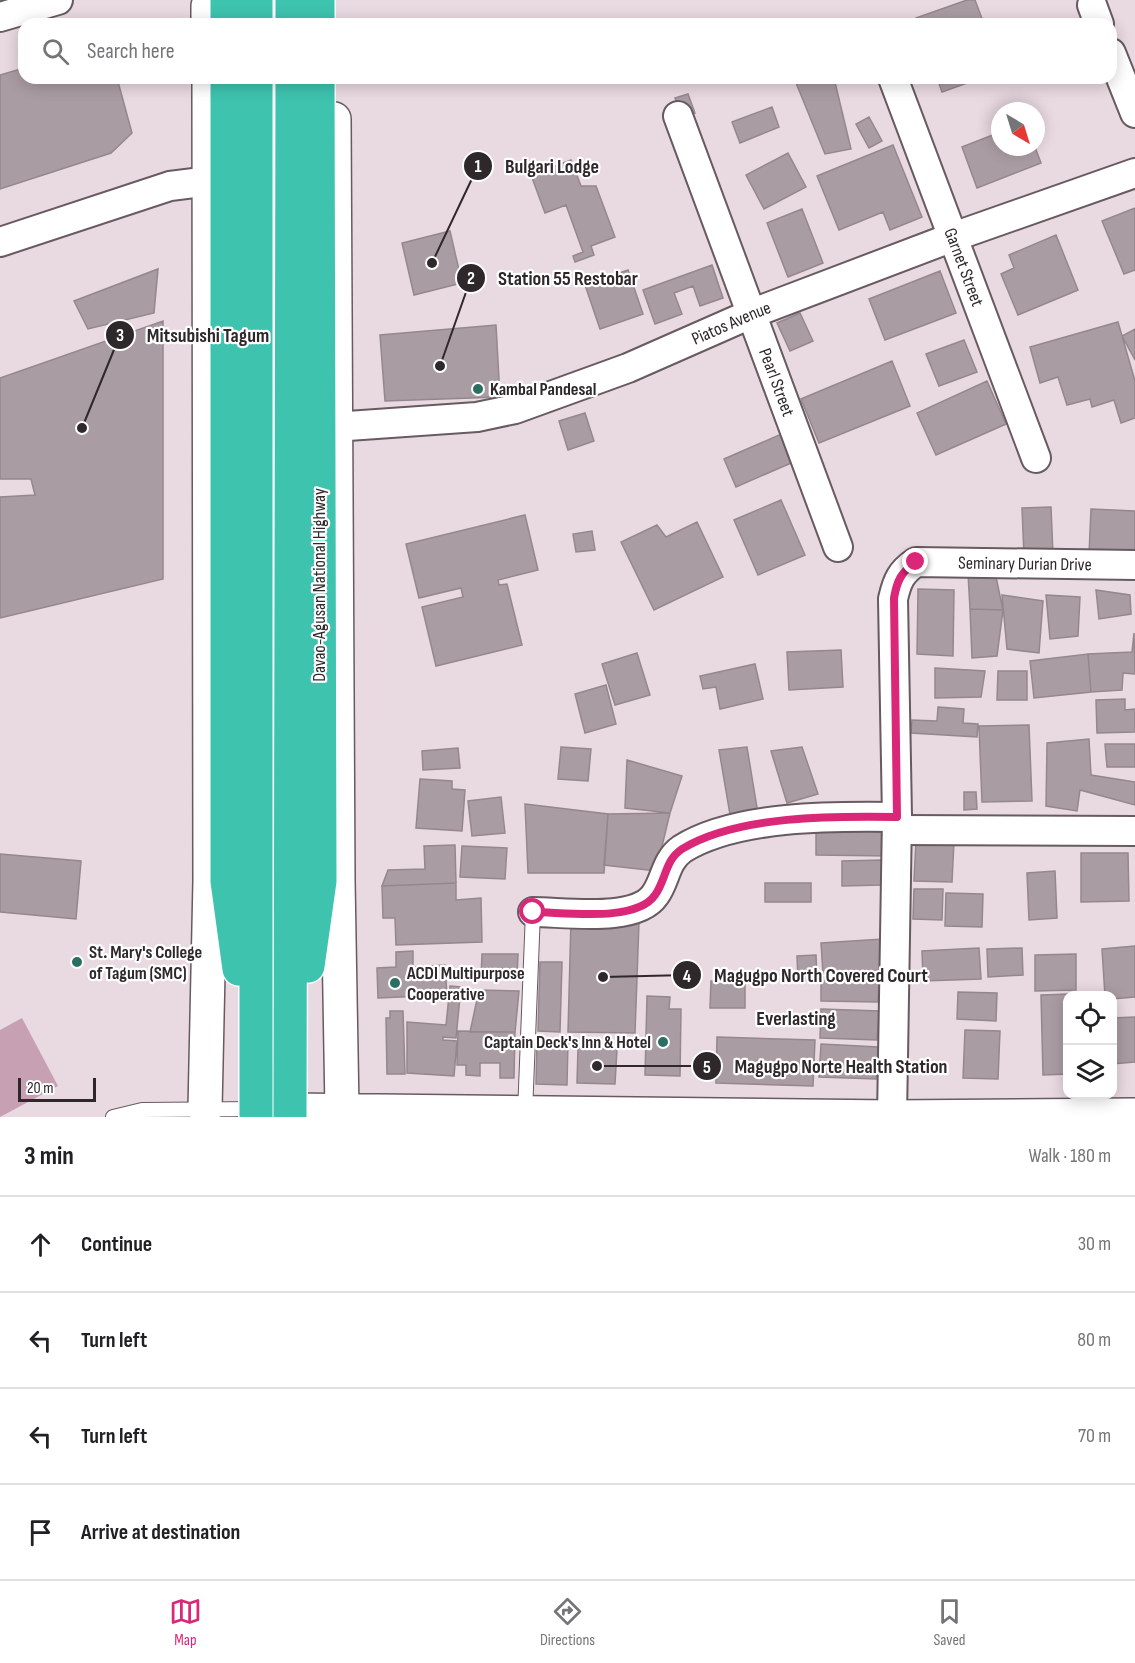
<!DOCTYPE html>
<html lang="en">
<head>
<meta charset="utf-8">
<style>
	body { margin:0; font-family:"Sofia Sans Condensed",sans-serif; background:#f2f2f2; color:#202124 }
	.controls { position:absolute; right:18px; bottom:18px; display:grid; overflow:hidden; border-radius:12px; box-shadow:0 3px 15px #0003 }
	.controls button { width:54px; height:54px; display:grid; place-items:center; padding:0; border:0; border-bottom:2px solid #e0e0e0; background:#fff; color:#202124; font:30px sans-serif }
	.compass { position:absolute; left:991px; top:102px; width:54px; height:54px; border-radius:50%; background:#fff; box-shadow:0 3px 15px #0003; rotate:142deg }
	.scale { position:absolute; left:18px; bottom:15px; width:78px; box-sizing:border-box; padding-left:6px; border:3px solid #2e282b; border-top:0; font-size:16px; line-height:21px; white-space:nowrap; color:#2e282b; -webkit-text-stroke:4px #fff; paint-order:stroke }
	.stop { position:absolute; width:18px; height:18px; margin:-14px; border:4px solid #db2777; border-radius:50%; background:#fff }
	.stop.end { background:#db2777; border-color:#fff; box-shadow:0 2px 6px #0008 }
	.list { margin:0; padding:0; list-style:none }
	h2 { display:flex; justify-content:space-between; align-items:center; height:78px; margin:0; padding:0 24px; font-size:26px }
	h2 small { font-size:20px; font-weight:400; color:#757577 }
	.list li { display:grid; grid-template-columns:39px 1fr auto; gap:18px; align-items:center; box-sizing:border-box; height:96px; padding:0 24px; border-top:2px solid #e0e0e0 }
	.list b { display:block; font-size:22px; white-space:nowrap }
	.list em { font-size:20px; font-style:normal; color:#757577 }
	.icon { flex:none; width:33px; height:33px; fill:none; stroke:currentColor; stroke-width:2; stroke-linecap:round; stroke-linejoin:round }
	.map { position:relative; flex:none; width:1135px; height:1117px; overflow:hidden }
	.search { position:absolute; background:#fff; box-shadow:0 3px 15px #0003; left:18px; right:18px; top:18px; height:66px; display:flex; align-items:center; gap:15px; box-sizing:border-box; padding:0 21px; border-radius:18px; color:#757577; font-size:22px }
	.sheet { height:462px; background:#fff }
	nav { display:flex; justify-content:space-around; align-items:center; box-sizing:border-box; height:84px; border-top:2px solid #e0e0e0; background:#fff; font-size:16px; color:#757577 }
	nav a { display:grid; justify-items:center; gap:3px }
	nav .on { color:#db2777 }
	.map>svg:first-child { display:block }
</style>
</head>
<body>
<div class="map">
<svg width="1135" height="1117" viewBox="0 0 1135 1117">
	<rect width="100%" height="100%" fill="#e9d9e1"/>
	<!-- garden -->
	<path fill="#c7a0b4" d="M22,1018L58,1086L0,1117V1030Z"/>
	<!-- building -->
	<path fill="#aa9ca3" stroke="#95878e" stroke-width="1.5" d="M967,0H975L984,24H918L916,18Z
		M24,68V78H117L132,133L111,153L0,189V75Z
		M794,78H834L851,149L825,154Z
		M937,78H981L942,92Z
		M688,94L695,113L683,118L675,98Z
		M772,107L779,127L740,143L732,122Z
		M869,117L882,141L869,148L856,124Z
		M1000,132V147H1035L1041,163L977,188L962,147Z
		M893,145L922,217L890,230L883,212L839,230L817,176Z
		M788,153L806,187L764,209L746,175Z
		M571,160L581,186H596L615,237L591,246L594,255L575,262L573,256L583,252L566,205L545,213L531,175Z
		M1135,208V270L1124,274L1102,221Z
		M802,209L823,263L788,277L767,223Z
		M450,231L462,283L414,295L402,243Z
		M1056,235L1078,290L1018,315L1001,274L1014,268L1009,255Z
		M712,265L723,298L700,306L693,286L674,293L682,314L655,324L643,290Z
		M158,269L154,313L88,329L74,301Z
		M628,270L643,314L600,329L585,285Z
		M940,271L956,313L885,340L869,299Z
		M800,313L813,341L790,351L777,323Z
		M163,321V579L0,618V497L35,495L31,479H0V378Z
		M1118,322L1135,381V418L1121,423L1114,400L1092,407L1090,399L1067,405L1058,377L1040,383L1030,347Z
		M496,325L500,397L385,401L380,335Z
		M1135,329V360L1122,336Z
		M964,340L977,372L939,386L926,354Z
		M892,361L910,406L819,443L801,399Z
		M987,381L1006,424L936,455L917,413Z
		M585,413L594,441L568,450L559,421Z
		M786,432L798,460L736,487L724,459Z
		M781,500L805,555L758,575L734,520Z
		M1051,507L1053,555L1024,556L1022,508Z
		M1091,509L1135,511V557L1089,555Z
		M525,515L538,570L498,580L499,585L507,584L522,645L436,666L422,607L463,597L461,588L419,598L406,544Z
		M697,522L723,577L654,610L621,542L657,525L666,537Z
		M592,531L595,550L576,552L573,534Z
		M968,573L996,577L1003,610L970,609Z
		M918,589L954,590L953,656L917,654Z
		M1096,590L1130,595L1131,614L1099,619Z
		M1002,595L1043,601L1039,653L1007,649Z
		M1046,595L1080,597L1078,636L1050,639Z
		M970,609L1003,610L997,656L972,658Z
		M1134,633L1135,674L1123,673L1122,690L1091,692L1088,654L1132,652Z
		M841,650L843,687L789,690L787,652Z
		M637,653L650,695L615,705L602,664Z
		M1088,654L1091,692L1034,698L1030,661Z
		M755,664L763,699L720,709L716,687L703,689L700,676Z
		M935,668L985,671L981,697L935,698Z
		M998,671H1027V700H997Z
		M606,685L616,724L585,733L575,694Z
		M1125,699V710L1135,709V732L1097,733L1096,700Z
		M938,707L964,709L963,723L978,724L977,737L911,733L912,720L937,721Z
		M1029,725L1032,801L982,802L979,726Z
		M1089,739L1091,775L1135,782V805L1080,790L1077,811L1046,806L1047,743Z
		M1105,744H1135V767H1107Z
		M561,747L591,749L588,781L558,779Z
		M747,747L759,820L732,826L719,750Z
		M802,747L818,794L787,803L771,751Z
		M458,748L460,768L423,770L422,751Z
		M627,760L682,776L670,813L625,808Z
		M420,779L452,781V789L465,790L462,831L416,828Z
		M964,792H976L977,809L964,810Z
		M501,797L505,833L472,836L468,801Z
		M525,804L608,814L604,873H528Z
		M670,813L656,871L604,865L608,814Z
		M816,827L890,828L889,856L816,855Z
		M916,840L954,841L952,882L914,881Z
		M455,845L456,883L382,886L388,870L425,869L424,846Z
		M462,846L507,848L505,879L460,877Z
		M1081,853H1128L1129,901L1081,902Z
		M0,854L81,861L76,919L0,912Z
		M882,860V885L842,886V861Z
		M1055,871L1057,918L1029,920L1027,873Z
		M456,883V900L481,898L482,942L396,945L395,918H383L382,886Z
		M765,883H811V902H765Z
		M914,889H943L942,920L913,919Z
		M946,893L983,894L982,927L945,926Z
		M571,920L639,922L635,1033L568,1032Z
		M883,939L885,970L823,974L821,943Z
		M1135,946V997L1112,999V996H1105L1102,949Z
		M979,948L981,979L923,981L922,951Z
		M1022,948L1023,975L988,977L987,949Z
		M413,951V967L445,965L447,995L378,998L377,968L396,967V952Z
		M482,954H518L517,978H481Z
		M1076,954V990L1035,991V955Z
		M816,955L817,980L798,981L797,956Z
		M540,962H562L560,1032L538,1031Z
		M821,977H879L878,1002L821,1001Z
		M711,981H745V1008H710Z
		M450,986L461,987L456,1038L443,1037V1040L457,1041L454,1076L407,1073V1022L446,1025Z
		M479,990L519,991L515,1032H470Z
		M958,992L997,993L996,1021L957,1019Z
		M1101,993V996H1068V1074L1043,1075L1041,995Z
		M647,996L670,997L669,1009H681L680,1076L645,1075Z
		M821,1009L879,1011L877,1040L820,1038Z
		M390,1011H403L405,1074H387L386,1018H390Z
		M1135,1017V1062L1112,1064V1018Z
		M965,1030L1000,1031L998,1079L963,1078Z
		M458,1031L515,1032L514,1078H500V1063H480V1076L466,1075V1065H457Z
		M717,1037L815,1040L813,1086L716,1083Z
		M537,1042H568L567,1085L536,1084Z
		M821,1044L878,1047L876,1079L819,1077Z
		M578,1048L617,1049L615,1084L577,1083Z"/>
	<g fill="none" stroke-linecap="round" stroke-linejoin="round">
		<defs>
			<path id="service" d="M525,1113L533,912
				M113,1117L142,1110L256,1109"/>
			<g id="minor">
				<path d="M1092,5L1099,24"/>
				<path d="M0,17L58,0"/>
				<path d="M1111,53L1135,113"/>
				<path id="s1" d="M893,78L1036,458"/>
				<path id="s2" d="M678,116L838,547"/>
				<path d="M0,242L170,186L210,181"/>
				<path id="s3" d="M319,428L477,417L515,409L628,368L753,313L953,237L1135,173"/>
				<path d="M897,830L1135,831"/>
				<path d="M533,912C565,912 636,923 655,895C666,880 665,861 682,849C736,815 835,816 897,817"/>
				<path id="s4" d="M892,1117L897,817L893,599C897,581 901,572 916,562L1135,565"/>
			</g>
			<path id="tertiary" d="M208,24V6L213,0
				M334,119L338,880L342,1110
				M205,1109L210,881L209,78
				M290,1110L892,1117L1135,1115"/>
			<path id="trunk" d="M256,0V24
				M292,0V24
				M318,0V24
				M227,24V0
				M227,78V881L239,969
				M256,78V1117
				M308,966L320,881L318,78
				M290,1117L292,78"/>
		</defs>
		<!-- service casing -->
		<use href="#service" stroke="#675a60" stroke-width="16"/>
		<!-- minor casing -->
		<use href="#minor" stroke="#675a60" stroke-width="32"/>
		<!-- tertiary casing -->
		<use href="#tertiary" stroke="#675a60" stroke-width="36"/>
		<!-- trunk casing -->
		<use href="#trunk" stroke="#fff" stroke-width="36"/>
		<!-- service -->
		<use href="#service" stroke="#fff" stroke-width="14"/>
		<!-- minor -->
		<use href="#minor" stroke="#fff" stroke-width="28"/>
		<!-- tertiary -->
		<use href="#tertiary" stroke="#fff" stroke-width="33"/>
		<!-- trunk -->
		<use href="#trunk" stroke="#3ec3af" stroke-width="33"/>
	</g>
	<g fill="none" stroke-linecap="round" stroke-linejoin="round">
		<!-- route -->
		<path stroke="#db2777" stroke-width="8" d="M533,912C564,912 636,923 655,895C666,880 665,860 682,849C737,815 835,816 897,817L894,598C897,581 901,572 916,562"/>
	</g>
	<!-- markers -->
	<g fill="#2b6f62" stroke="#fff" stroke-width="2">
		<circle cx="478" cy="389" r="6"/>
		<circle cx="77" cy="962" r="6"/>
		<circle cx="395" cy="983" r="6"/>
		<circle cx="663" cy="1042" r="6"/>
	</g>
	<g text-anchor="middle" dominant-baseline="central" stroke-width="4.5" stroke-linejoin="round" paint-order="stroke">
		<!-- street labels -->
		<g font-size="18" fill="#2e282b" stroke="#fff">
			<text stroke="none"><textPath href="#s1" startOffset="202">Garnet Street</textPath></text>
			<text stroke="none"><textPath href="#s3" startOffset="430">Piatos Avenue</textPath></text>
			<text stroke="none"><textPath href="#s2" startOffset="284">Pearl Street</textPath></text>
			<text stroke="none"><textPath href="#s4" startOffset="672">Seminary Durian Drive</textPath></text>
			<text transform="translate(319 585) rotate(-90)">Davao-Agusan National Highway</text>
		</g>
		<!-- poi labels -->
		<g font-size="18" font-weight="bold" fill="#2e282b" stroke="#fff" text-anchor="start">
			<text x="490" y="389">Kambal Pandesal</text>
			<text x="89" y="952">St. Mary's College<tspan x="89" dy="21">of Tagum (SMC)</tspan></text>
			<text x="407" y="973">ACDI Multipurpose<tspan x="407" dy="21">Cooperative</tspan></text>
			<text x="651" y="1042" text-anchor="end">Captain Deck's Inn &amp; Hotel</text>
		</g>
		<!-- neighbourhood labels -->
		<g font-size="20" font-weight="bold" fill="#2e282b" stroke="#fff">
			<text x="796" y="1019">Everlasting</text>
		</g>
	</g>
	<!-- callouts -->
	<path fill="none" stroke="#2e282b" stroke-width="2" d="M432 263L478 166M440 366L471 278M82 428L120 335M603 977L687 975M597 1066L707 1066"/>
	<g fill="#2e282b" stroke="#fff" stroke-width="2">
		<circle cx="432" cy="263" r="6"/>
		<circle cx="440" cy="366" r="6"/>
		<circle cx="82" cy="428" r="6"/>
		<circle cx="603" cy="977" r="6"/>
		<circle cx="597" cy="1066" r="6"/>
		<circle cx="478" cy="166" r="15"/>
		<circle cx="471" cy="278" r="15"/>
		<circle cx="120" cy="335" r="15"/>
		<circle cx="687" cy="975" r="15"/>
		<circle cx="707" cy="1066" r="15"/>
	</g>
	<g font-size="18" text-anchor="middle" font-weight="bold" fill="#fff">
		<text x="478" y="172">1</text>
		<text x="471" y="284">2</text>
		<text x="120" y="341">3</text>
		<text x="687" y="982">4</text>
		<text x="707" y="1073">5</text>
	</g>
	<g font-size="20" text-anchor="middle" font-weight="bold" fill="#2e282b" stroke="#fff" stroke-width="4.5" stroke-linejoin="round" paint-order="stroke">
		<text x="552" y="173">Bulgari Lodge</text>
		<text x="568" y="285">Station 55 Restobar</text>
		<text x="208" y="342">Mitsubishi Tagum</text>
		<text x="821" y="982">Magugpo North Covered Court</text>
		<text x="841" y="1073">Magugpo Norte Health Station</text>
	</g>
</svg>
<div class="controls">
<button><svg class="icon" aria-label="locate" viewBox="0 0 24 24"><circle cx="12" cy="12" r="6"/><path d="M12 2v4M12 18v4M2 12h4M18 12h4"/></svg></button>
<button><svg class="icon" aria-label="layers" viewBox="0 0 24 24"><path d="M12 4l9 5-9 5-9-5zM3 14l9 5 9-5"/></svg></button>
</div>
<svg class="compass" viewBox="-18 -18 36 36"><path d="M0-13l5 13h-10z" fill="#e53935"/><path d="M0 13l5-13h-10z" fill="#757577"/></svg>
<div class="scale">20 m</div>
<div class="stop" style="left:533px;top:912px"></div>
<div class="stop end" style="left:916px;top:562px"></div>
<div class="search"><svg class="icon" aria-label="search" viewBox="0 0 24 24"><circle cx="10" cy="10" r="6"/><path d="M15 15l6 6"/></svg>Search here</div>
</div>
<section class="sheet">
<h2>3 min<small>Walk · 180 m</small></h2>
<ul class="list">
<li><svg class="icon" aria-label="ahead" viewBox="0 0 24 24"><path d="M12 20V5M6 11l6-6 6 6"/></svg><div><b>Continue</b></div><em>30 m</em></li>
<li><svg class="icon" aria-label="left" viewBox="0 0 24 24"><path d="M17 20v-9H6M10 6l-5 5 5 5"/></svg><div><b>Turn left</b></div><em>80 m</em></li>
<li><svg class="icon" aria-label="left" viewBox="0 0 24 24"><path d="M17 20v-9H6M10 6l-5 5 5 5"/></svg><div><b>Turn left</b></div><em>70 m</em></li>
<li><svg class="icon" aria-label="arrive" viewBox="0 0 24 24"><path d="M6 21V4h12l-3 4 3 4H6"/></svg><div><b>Arrive at destination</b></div></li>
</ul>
</section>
<nav>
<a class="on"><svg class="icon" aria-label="map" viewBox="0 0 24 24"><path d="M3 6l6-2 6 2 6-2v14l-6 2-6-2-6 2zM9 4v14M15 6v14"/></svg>Map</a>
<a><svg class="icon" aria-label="directions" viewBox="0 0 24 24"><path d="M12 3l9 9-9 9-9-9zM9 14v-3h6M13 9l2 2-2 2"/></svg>Directions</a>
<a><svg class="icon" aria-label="saved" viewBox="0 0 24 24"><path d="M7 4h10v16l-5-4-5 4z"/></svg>Saved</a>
</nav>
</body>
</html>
